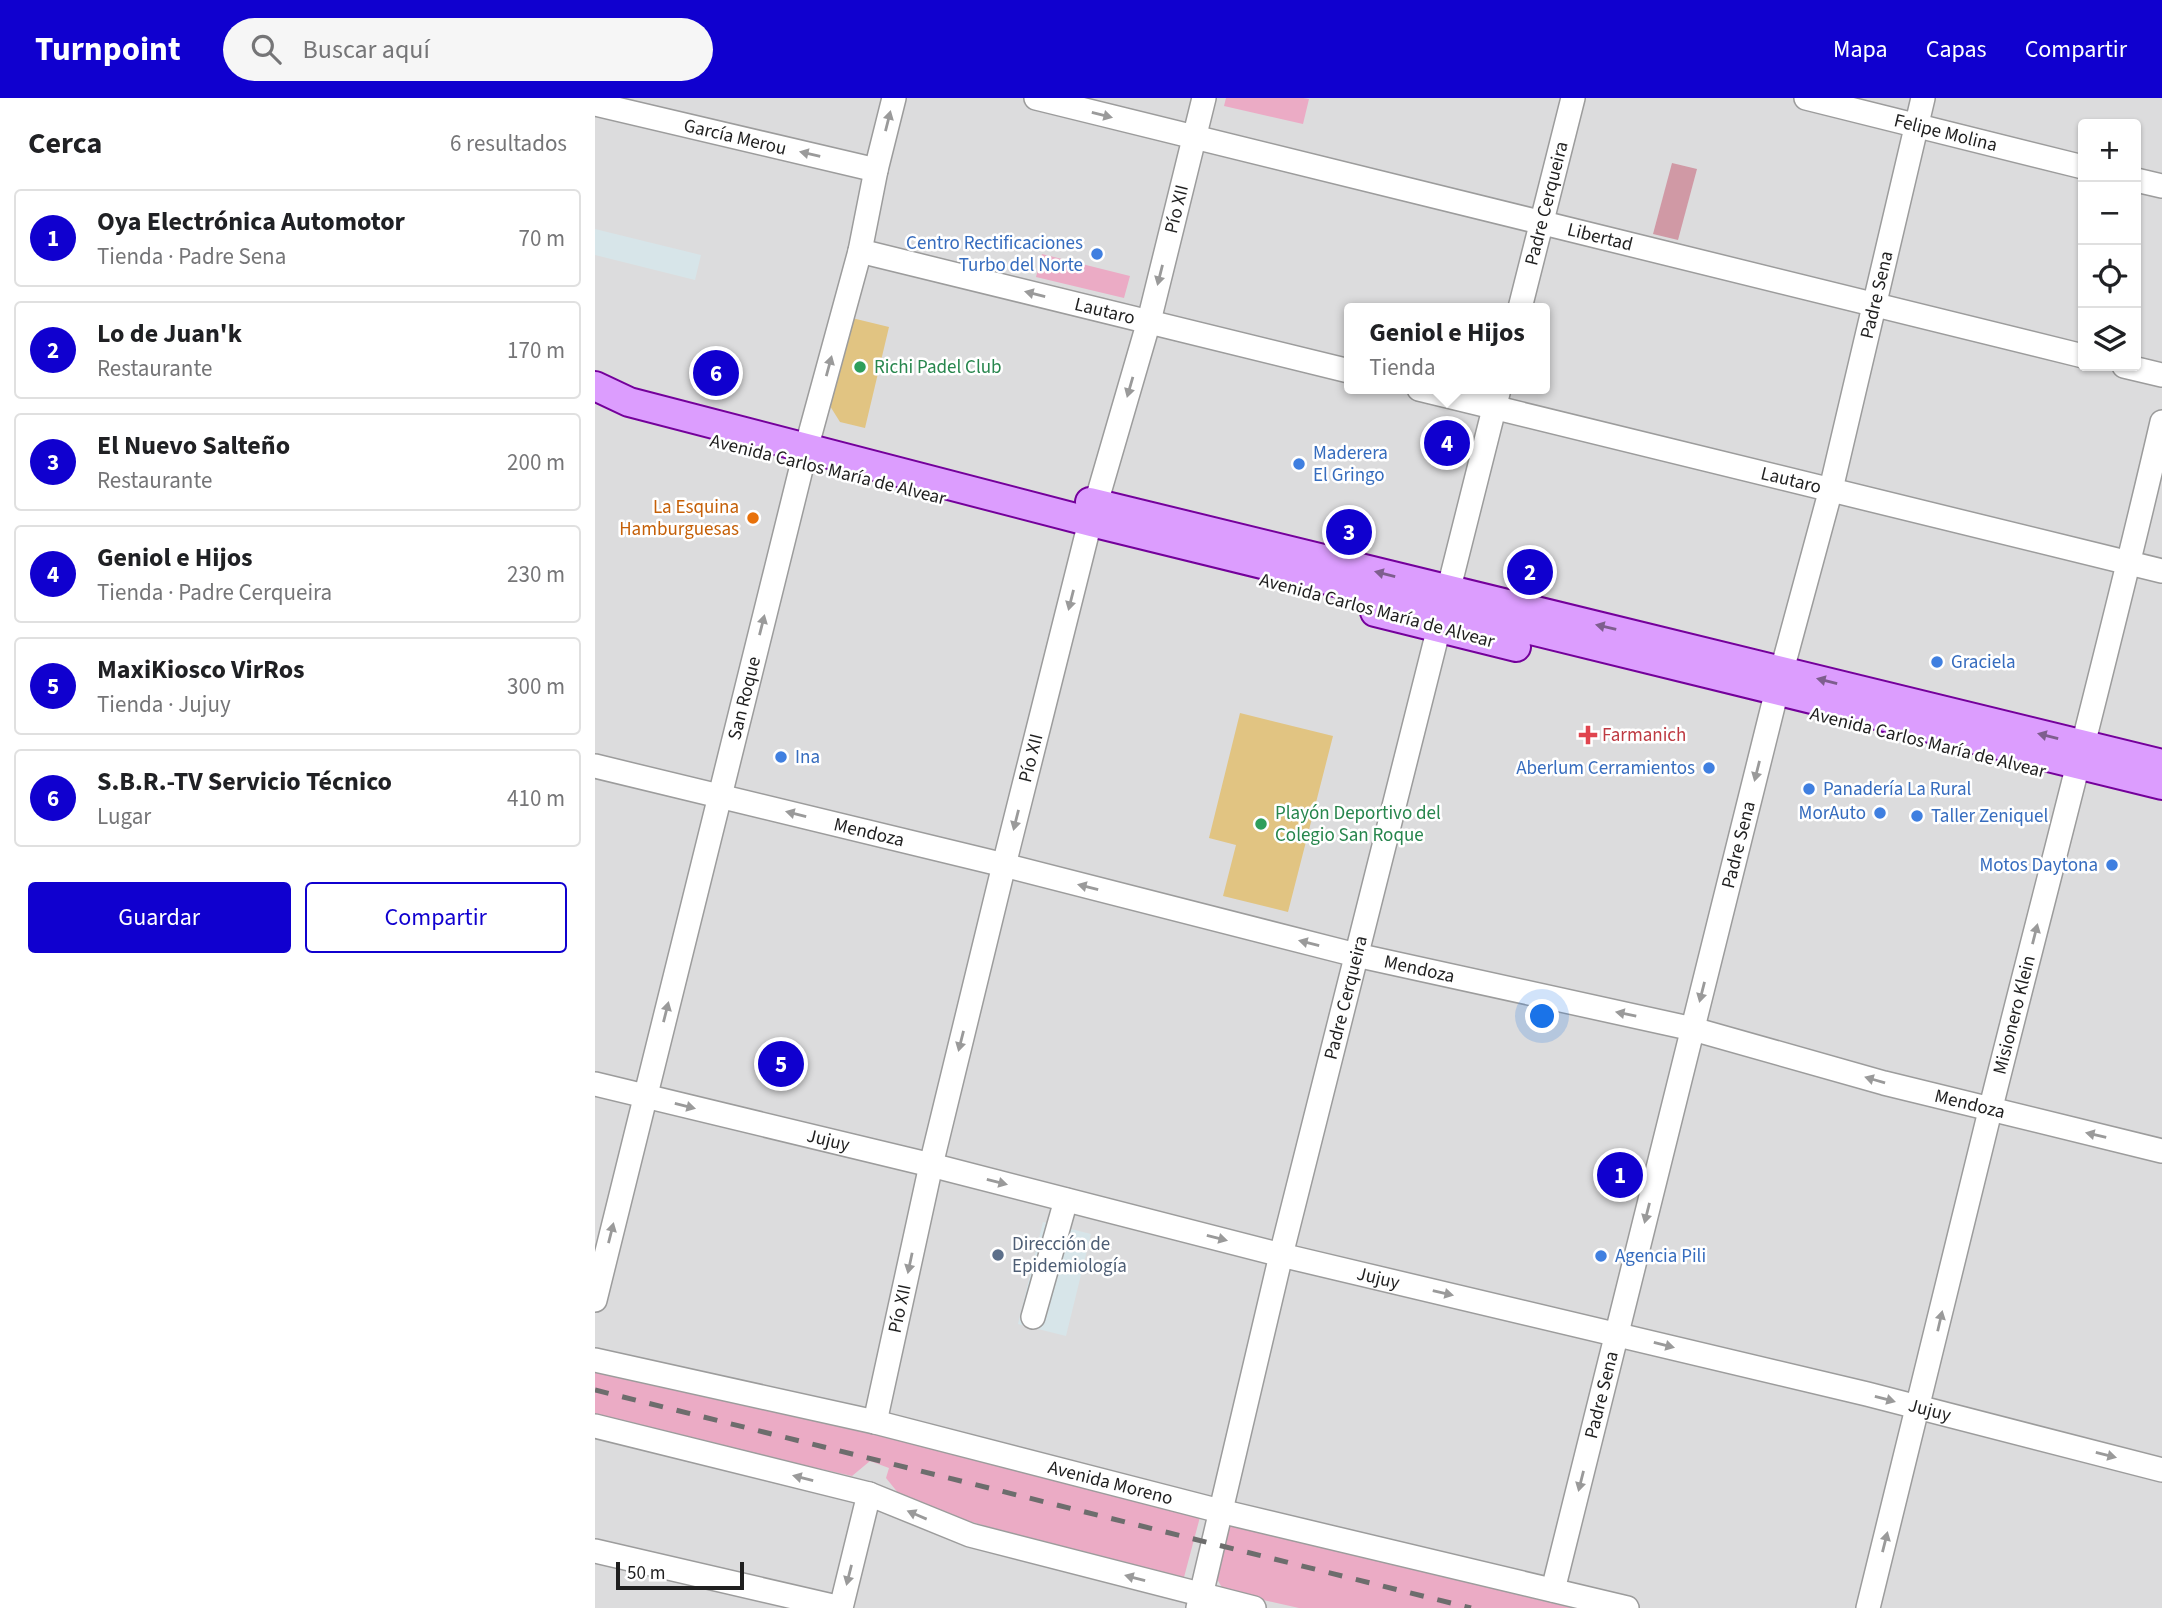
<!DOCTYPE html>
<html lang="es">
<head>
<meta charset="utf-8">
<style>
	body { margin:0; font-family:"Source Sans 3",sans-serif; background:#f6f6f6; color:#202124 }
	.controls { position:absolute; right:21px; top:21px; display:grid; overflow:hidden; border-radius:7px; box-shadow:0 2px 5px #0004 }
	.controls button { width:63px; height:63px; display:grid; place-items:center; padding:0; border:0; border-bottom:2px solid #e0e0e0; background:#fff; color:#202124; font:35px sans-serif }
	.scale { position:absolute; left:21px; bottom:18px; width:128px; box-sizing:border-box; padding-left:7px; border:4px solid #1f1f1f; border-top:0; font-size:19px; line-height:24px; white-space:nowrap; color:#1f1f1f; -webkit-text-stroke:5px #fff; paint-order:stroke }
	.you { position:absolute; left:948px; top:919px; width:24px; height:24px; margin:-18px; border:5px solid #fff; border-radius:50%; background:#1a73e8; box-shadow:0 0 0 10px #1a73e833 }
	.badge { display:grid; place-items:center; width:46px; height:46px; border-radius:50%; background:#1000cf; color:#fff; font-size:23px; font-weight:700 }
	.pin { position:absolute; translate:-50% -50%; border:4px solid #fff; box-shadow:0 2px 7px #0006 }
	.popup { position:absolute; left:749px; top:205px; width:206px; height:91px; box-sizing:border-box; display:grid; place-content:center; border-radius:7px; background:#fff; filter:drop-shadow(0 2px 5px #0005); font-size:23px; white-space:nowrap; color:#757577 }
	.popup b { font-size:26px; color:#202124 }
	.popup::after { content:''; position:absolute; left:50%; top:100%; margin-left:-14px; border:14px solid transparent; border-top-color:#fff }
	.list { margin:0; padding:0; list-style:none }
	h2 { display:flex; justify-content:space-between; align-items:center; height:91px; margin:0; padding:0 28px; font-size:30px }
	h2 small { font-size:23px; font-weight:400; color:#757577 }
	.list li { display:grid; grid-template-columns:46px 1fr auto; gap:21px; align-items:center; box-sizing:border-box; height:98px; margin:0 14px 14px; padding:0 14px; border:2px solid #e0e0e0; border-radius:7px }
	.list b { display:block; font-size:26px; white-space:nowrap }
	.list p { margin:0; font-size:23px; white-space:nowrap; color:#757577 }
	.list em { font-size:23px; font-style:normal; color:#757577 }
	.actions { display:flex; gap:14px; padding:21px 28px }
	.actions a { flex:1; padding:16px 0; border:2px solid #1000cf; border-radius:7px; text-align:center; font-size:24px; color:#1000cf }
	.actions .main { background:#1000cf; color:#fff }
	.icon { flex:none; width:38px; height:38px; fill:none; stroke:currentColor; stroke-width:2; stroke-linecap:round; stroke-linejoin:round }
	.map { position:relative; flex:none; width:1567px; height:1510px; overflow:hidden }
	header { display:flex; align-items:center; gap:42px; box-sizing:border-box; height:98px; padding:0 35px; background:#1000cf; color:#fff }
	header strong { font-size:33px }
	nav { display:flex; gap:38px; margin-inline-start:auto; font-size:24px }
	.search { width:490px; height:63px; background:#f6f6f6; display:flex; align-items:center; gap:18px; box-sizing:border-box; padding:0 24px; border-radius:38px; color:#757577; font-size:26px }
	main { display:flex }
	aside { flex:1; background:#fff }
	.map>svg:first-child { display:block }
</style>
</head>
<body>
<header>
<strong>Turnpoint</strong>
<div class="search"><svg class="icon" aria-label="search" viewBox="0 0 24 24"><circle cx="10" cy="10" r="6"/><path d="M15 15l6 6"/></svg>Buscar aquí</div>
<nav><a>Mapa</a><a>Capas</a><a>Compartir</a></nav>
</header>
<main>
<aside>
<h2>Cerca<small>6 resultados</small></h2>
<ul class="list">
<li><span class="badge">1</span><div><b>Oya Electrónica Automotor</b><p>Tienda · Padre Sena</p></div><em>70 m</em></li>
<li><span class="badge">2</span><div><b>Lo de Juan'k</b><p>Restaurante</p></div><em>170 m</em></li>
<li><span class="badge">3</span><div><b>El Nuevo Salteño</b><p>Restaurante</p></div><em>200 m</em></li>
<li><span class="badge">4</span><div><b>Geniol e Hijos</b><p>Tienda · Padre Cerqueira</p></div><em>230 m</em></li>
<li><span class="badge">5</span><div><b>MaxiKiosco VirRos</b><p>Tienda · Jujuy</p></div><em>300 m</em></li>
<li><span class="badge">6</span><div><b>S.B.R.-TV Servicio Técnico</b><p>Lugar</p></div><em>410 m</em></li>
</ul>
<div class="actions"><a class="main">Guardar</a><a>Compartir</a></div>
</aside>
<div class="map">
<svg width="1567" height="1510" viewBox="0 0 1567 1510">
	<rect width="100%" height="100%" fill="#eee6f0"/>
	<!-- residential -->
	<path fill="#dcdcdd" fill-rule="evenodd" d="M0,0H1567V1510H0ZM1488,26H1541V268H1488ZM754,210H950V291H754Z"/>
	<!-- industrial -->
	<path fill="#d7e5e9" d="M0,131L106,157L100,182L0,157Z
		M448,1124L496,1136L471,1238L423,1226Z"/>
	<!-- grass -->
	<path fill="#ebabc5" d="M631,0H708L714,1L708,26L629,8Z
		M447,156L535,178L529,200L441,179Z
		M0,1274L258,1330L605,1419L588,1483L373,1423L304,1396L291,1380L294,1370L275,1363L257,1378L0,1320Z
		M639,1426L944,1502L977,1510H704L629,1493L619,1476L628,1432Z"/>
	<!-- forest -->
	<path fill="#d099a5" d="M1077,65L1102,71L1083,142L1058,136Z"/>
	<!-- pitch -->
	<path fill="#e1c482" d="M257,220L294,229L270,330L245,324L235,308Z
		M645,615L738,638L693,814L628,798L641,747L614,740Z"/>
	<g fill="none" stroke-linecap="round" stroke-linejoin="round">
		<defs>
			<g id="minor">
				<path id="s1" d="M441,0L1488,258"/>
				<path id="s2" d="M1211,0L1488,69"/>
				<path id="s3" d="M0,6L281,72"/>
				<path d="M1541,82L1567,88"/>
				<path id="s4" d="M265,153L754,273"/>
				<path id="s5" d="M925,210L978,0"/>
				<path d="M1529,268L1567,277"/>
				<path id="s6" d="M824,291L1567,473"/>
				<path id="s7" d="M0,668L409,767L761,857L1098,931L1289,985L1567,1053"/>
				<path id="s8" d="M0,986L336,1067L686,1157L1272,1296L1567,1372"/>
				<path id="s9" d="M0,1202L211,351L265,153L281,72L299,0"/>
				<path d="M438,1219L471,1102"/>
				<path id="s10" d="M0,1262L280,1324L625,1413L1032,1510"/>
				<path id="s11" d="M280,1324L336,1067L409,767L492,436L554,223L609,0"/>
				<path d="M0,1328L274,1396L375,1437L659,1510"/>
				<path d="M0,1453L246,1510"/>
				<path id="s12" d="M958,1492L1187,572L1236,391L1328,0"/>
				<path d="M246,1510L274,1396"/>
				<path id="s13" d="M603,1510L686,1157L904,291"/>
				<path id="s14" d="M1273,1510C1315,1343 1354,1176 1396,1009C1453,781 1514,553 1567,324"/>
			</g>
			<path id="major" d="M0,288L34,304L496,424L1567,687
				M495,404L1567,666
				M780,514L921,549"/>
		</defs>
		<!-- minor casing -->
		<use href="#minor" stroke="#9c9c9c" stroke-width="26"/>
		<!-- major casing -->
		<use href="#major" stroke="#74009b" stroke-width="32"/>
		<!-- minor -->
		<use href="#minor" stroke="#fff" stroke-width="23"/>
		<!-- major -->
		<use href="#major" stroke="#dc9dfe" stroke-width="28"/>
		<!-- rail -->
		<path stroke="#6d6d6d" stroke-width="5" stroke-dasharray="14 14" stroke-linecap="butt" d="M0,1292L876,1510"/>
	</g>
	<!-- one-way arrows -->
	<defs><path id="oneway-solid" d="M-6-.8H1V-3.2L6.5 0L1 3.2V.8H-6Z" transform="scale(1.75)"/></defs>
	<g fill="#9a9a9a">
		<use href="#oneway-solid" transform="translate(507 17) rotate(14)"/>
		<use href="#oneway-solid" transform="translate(293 23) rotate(-76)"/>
		<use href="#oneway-solid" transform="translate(215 56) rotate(-167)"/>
		<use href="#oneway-solid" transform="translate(565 177) rotate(104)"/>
		<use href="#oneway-solid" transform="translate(440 196) rotate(-166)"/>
		<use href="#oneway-solid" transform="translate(234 268) rotate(-75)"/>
		<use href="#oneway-solid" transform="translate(535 289) rotate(106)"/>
		<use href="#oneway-solid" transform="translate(476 502) rotate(104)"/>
		<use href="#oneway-solid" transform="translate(167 527) rotate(-76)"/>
		<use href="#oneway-solid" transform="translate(1162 673) rotate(104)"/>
		<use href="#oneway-solid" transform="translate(201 716) rotate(-166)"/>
		<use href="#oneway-solid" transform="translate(421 722) rotate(104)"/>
		<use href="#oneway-solid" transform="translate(493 789) rotate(-166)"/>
		<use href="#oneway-solid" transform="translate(1440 836) rotate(-76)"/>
		<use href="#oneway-solid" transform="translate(714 845) rotate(-166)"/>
		<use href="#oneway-solid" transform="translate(1107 894) rotate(104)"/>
		<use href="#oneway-solid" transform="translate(71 914) rotate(-76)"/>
		<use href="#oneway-solid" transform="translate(1031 916) rotate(-168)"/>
		<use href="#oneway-solid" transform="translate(366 943) rotate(104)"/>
		<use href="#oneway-solid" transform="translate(1280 982) rotate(-164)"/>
		<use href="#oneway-solid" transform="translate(90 1008) rotate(14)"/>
		<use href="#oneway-solid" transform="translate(1501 1037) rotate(-167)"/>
		<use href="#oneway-solid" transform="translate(402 1084) rotate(14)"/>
		<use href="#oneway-solid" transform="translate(1052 1115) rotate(104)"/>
		<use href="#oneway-solid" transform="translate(16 1135) rotate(-76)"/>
		<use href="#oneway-solid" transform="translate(622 1140) rotate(14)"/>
		<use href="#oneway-solid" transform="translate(315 1165) rotate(102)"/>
		<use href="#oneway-solid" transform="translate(848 1195) rotate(13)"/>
		<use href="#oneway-solid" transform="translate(1345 1223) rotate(-77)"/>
		<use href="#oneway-solid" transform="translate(1069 1247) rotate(14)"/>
		<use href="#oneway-solid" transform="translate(1290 1301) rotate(15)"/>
		<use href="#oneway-solid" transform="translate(1511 1357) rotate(14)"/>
		<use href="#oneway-solid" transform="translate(208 1380) rotate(-166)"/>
		<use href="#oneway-solid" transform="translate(986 1383) rotate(104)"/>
		<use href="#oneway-solid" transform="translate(322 1417) rotate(-157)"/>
		<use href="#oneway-solid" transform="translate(1290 1444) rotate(-76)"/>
		<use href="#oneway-solid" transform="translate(254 1477) rotate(104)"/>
		<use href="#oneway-solid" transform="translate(540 1480) rotate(-165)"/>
	</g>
	<g fill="#7e5e8e">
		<use href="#oneway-solid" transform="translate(790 476) rotate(-166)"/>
		<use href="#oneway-solid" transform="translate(1011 529) rotate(-167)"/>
		<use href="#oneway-solid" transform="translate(1232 583) rotate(-166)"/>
		<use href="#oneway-solid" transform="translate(1453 638) rotate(-166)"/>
	</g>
	<!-- markers -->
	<g fill="#3f7fe0" stroke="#fff" stroke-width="2.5">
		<circle cx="502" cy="156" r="7"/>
		<circle cx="704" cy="366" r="7"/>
		<circle cx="1342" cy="564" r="7"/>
		<circle cx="186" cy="659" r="7"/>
		<circle cx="1114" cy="670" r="7"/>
		<circle cx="1214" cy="691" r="7"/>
		<circle cx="1285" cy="715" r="7"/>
		<circle cx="1322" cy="718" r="7"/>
		<circle cx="1517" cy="767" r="7"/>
		<circle cx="1006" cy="1158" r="7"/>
	</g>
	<g fill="#2e9e5b" stroke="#fff" stroke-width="2.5">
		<circle cx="265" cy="269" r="7"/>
		<circle cx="666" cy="726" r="7"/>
	</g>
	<circle fill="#e8710a" stroke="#fff" stroke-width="2.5" cx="158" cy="420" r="7"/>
	<path fill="#e0444e" stroke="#fff" stroke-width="2.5" d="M989.5 626.5h7v7h7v7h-7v7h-7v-7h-7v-7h7z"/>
	<circle fill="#5c6f8a" stroke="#fff" stroke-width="2.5" cx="403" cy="1157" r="7"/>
	<g text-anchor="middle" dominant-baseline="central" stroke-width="5" stroke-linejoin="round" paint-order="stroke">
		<!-- street labels -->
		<g font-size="19" fill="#1f1f1f" stroke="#fff">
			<text stroke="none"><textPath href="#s2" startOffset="144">Felipe Molina</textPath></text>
			<text stroke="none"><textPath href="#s3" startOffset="144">García Merou</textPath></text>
			<text stroke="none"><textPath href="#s5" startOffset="108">Padre Cerqueira</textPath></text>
			<text stroke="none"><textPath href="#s11" startOffset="1250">Pío XII</textPath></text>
			<text stroke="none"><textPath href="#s1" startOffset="581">Libertad</textPath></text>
			<text stroke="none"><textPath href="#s12" startOffset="1335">Padre Sena</textPath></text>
			<text stroke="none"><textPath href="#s4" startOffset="252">Lautaro</textPath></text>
			<text transform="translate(233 372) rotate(14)">Avenida Carlos María de Alvear</text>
			<text stroke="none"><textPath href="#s6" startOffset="383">Lautaro</textPath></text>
			<text transform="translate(782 513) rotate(15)">Avenida Carlos María de Alvear</text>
			<text stroke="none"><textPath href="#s9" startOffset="620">San Roque</textPath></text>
			<text transform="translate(1333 645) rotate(14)">Avenida Carlos María de Alvear</text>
			<text stroke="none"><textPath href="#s11" startOffset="682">Pío XII</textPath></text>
			<text stroke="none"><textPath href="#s7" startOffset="282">Mendoza</textPath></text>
			<text stroke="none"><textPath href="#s12" startOffset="768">Padre Sena</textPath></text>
			<text stroke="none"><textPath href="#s7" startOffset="849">Mendoza</textPath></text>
			<text stroke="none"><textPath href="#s13" startOffset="628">Padre Cerqueira</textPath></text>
			<text stroke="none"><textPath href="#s14" startOffset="611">Misionero Klein</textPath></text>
			<text stroke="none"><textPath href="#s7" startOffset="1416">Mendoza</textPath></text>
			<text stroke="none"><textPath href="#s8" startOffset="240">Jujuy</textPath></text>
			<text stroke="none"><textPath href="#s8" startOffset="807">Jujuy</textPath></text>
			<text stroke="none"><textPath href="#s11" startOffset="116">Pío XII</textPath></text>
			<text stroke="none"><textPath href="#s12" startOffset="201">Padre Sena</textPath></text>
			<text stroke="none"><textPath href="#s8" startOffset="1374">Jujuy</textPath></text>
			<text stroke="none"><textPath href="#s10" startOffset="530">Avenida Moreno</textPath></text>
		</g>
		<!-- shop labels -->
		<g font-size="19" fill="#366cbe" stroke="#fff" text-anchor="start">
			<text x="488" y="145" text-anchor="end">Centro Rectificaciones<tspan x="488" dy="22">Turbo del Norte</tspan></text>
			<text x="718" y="355">Maderera<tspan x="718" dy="22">El Gringo</tspan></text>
			<text x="1356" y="564">Graciela</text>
			<text x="200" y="659">Ina</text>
			<text x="1100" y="670" text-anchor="end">Aberlum Cerramientos</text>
			<text x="1228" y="691">Panadería La Rural</text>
			<text x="1271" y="715" text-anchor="end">MorAuto</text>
			<text x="1336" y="718">Taller Zeniquel</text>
			<text x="1503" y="767" text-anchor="end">Motos Daytona</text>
			<text x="1020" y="1158">Agencia Pili</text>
		</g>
		<!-- leisure labels -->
		<g font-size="19" fill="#27864d" stroke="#fff" text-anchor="start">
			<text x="279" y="269">Richi Padel Club</text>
			<text x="680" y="715">Playón Deportivo del<tspan x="680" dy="22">Colegio San Roque</tspan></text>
		</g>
		<!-- food labels -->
		<g font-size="19" fill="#c56008" stroke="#fff" text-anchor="end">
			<text x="144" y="409">La Esquina<tspan x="144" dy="22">Hamburguesas</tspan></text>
		</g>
		<!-- health labels -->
		<g font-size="19" fill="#be3a42" stroke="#fff" text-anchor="start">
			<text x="1007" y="637">Farmanich</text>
		</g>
		<!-- service labels -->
		<g font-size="19" fill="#4e5e75" stroke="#fff" text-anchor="start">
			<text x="417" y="1146">Dirección de<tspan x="417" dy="22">Epidemiología</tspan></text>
		</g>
	</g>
</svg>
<div class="controls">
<button>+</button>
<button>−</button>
<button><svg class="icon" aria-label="locate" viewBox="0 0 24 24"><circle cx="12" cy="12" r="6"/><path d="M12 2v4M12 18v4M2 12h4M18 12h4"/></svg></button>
<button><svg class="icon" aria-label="layers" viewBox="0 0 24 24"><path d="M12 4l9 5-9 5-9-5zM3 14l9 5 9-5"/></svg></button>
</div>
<div class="scale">50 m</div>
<div class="you"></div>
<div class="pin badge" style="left:1025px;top:1077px">1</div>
<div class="pin badge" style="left:935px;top:474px">2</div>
<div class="pin badge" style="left:754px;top:434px">3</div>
<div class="pin badge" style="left:852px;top:345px">4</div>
<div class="popup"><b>Geniol e Hijos</b>Tienda</div>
<div class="pin badge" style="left:186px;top:966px">5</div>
<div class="pin badge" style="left:121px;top:275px">6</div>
</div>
</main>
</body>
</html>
